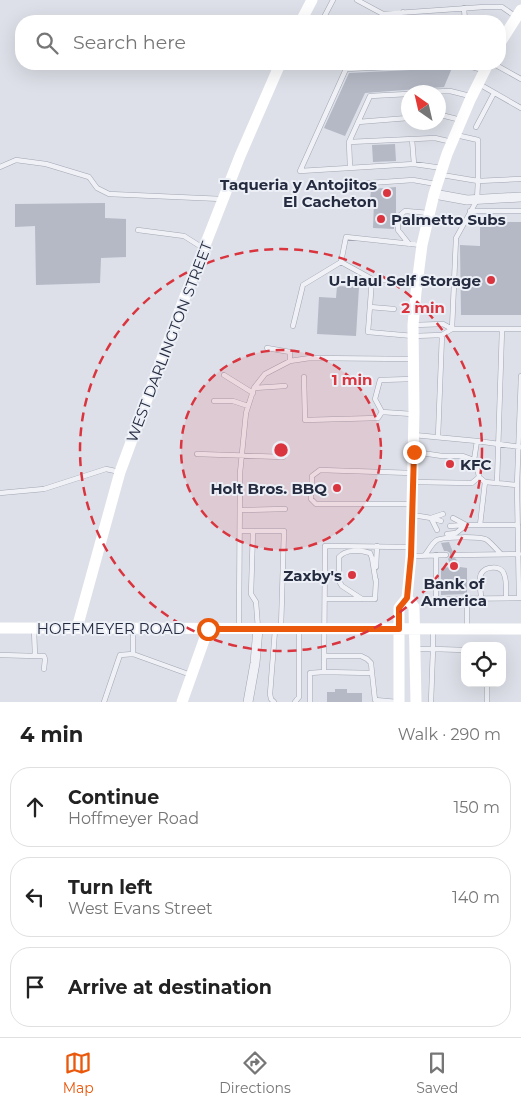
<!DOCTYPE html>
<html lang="en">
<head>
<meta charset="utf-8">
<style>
	body { margin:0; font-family:Montserrat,sans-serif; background:#f6f6f6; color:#222 }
	.controls { position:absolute; right:15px; bottom:15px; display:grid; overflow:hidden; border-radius:10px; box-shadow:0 5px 20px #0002 }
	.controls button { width:45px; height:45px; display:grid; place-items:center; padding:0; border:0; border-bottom:1px solid #e0e0e0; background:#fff; color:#222; font:25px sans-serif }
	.compass { position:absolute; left:401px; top:85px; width:45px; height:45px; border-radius:50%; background:#fff; box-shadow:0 5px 20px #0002; rotate:326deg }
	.stop { position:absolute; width:15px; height:15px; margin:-11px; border:4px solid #ea580c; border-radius:50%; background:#fff }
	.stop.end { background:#ea580c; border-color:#fff; box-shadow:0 1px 5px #0008 }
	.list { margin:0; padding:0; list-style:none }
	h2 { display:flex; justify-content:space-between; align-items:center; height:65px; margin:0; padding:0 20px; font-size:21px }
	h2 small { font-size:16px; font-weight:400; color:#767676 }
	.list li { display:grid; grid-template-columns:32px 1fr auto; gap:15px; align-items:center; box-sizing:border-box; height:80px; margin:0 10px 10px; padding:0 10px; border:1px solid #e0e0e0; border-radius:20px }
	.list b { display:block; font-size:19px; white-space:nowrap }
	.list p { margin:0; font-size:16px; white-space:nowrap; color:#767676 }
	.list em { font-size:16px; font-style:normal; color:#767676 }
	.icon { flex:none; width:28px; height:28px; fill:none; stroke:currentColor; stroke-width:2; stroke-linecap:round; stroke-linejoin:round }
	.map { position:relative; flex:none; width:521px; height:702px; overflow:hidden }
	.search { position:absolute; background:#fff; box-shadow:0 5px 20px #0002; left:15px; right:15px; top:15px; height:55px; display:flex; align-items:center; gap:12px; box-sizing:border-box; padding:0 18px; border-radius:20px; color:#767676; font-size:19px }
	.sheet { height:335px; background:#fff }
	nav { display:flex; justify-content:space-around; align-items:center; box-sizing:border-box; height:70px; border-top:1px solid #e0e0e0; background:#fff; font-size:14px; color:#767676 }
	nav a { display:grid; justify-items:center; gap:2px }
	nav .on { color:#ea580c }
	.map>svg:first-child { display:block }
</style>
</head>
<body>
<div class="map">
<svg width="521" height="702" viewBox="0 0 521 702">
	<rect width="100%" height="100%" fill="#dde0e8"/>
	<!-- building -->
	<path fill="#b4b9c5" d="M452,68L444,87L365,93L345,136L324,128L349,73Z
		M395,144L396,161L373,162L372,145Z
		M396,187V213L394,217V229L373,228L374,202H370L371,189Z
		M105,203V218L126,219V257L101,258L100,283L36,285L35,226L15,227V204Z
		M480,222H521V315H461L460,245L480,246Z
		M337,286L359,287L356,336L317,334L319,297L336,298Z
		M449,542L453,552L451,555L452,557L456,559L460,567L467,568V594L441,595V568L451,567L448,559L450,556V553L447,551H444L441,543Z
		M335,689H347V693H362V702H327V692H335Z"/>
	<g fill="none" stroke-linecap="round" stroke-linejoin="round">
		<defs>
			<path id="lane" d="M357,0L383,14L484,7H502L515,16
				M464,8L465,21
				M403,12L405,21
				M322,21L333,0
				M461,64L483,70
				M494,64L521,79
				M479,84L521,108
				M424,92L450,91L470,96
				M438,116H445L461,120
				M358,122L408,118
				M476,127L494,93
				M412,139L414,164
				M349,142L435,138L452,142
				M0,167L16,160L46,164L89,177L97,188L109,194L222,199
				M350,168L349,142L370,96L408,94
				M442,168L414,164L300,171L346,69L454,64
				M442,175L478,181V140L456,135
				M521,179L478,181L477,200L456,238L452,329H521
				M340,185L413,180L436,184
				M470,211H521
				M138,230L184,236L203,248
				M409,244L398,230V217L405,211L429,213
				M372,279L368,332L413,336L442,335L452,329L443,324L414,325
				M415,283L372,279L341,262L346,237L421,245
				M370,307L394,309
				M293,326L303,285L341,262
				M267,348L290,352V361
				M224,375L253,393
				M304,377L305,420L378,418L382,412
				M254,388L285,386
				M214,401H233L248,406
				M412,414L382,412L375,399L380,380L412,379
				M414,435L477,441L520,447
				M438,437L442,335
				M415,452L442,456H463L474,460L477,466L479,477L485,482L480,525
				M197,454L283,457
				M474,460L477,441
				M413,482L472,483L479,477
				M485,482L517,485
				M497,483L502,329
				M0,493L44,489L106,469L120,472
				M411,504H316L311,499L312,476L320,470L412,473
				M240,510L285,509
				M413,515L431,518L443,514
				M431,518L437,530
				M432,518L441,521
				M453,518L466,525H518
				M450,526L464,525
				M240,531H284L281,628
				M253,531L251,594L256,602L258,628
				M447,534L456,533L466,525
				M425,555C429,550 432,543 437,540C443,537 481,536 487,540C492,544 497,550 501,554
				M436,555V599L521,598
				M455,555L519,554
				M413,556L446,555
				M376,567L377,546
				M481,598C481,591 478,580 481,574C485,566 501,565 504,574C507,581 506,591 506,598
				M519,598L517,485L521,376
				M325,599H375L376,580
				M362,599L342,586L339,581V557C346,549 360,550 370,553L372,558L376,583
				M467,627V598
				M239,628L240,473L246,413L254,388L265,374L290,361L310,358L412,359
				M415,649H433V630
				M133,654V630
				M0,655L35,656L34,629
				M35,656H44L45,659L44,669
				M324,656H361L367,659L371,663L372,673
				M487,683V702
				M104,702L120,655L133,654L191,675
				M274,702L271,699L270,694L275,630
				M295,702L299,697V630
				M310,702V673L324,672
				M397,702L375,700L372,673L324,672L325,546L410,547
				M431,702L433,649L465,650"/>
			<path id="street" d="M434,194L467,200L521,197
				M248,702L255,663L258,629"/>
		</defs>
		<!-- lane casing -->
		<use href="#lane" stroke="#a2a6b2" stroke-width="5.5"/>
		<!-- street casing -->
		<use href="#street" stroke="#a2a6b2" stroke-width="10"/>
		<!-- lane -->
		<use href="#lane" stroke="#f0f1f6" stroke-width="4.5"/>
		<!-- street -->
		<use href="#street" stroke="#f0f1f6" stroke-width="9"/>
		<!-- secondary -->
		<path stroke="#fff" stroke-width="11" d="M301,21L312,0
			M500,43L521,10
			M407,598L414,607L416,702
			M0,628L521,629
			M77,628L120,472L184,299L240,156L280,64
			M182,702L208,629
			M399,702V608L407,598L411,556L414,412L413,325L416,292L422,245L434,194L447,154L470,100L488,64"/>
	</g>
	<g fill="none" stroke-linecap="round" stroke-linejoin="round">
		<!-- route -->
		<path stroke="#ea580c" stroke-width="6" d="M208,629H399V608L407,598L411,556L414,452"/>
	</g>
	<!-- distance rings -->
	<circle cx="281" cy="450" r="100" fill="#da353f" fill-opacity=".12"/>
	<g fill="none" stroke="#da353f" stroke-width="2.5" stroke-dasharray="9 6">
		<circle cx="281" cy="450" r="100"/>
		<circle cx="281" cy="450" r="201"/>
	</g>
	<!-- markers -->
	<g fill="#da353f" stroke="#eceff6" stroke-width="2">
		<circle cx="387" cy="193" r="5"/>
		<circle cx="381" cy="219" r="5"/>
		<circle cx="491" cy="280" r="5"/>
		<circle cx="450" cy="464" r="5"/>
		<circle cx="337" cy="488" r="5"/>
		<circle cx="454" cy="566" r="5"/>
		<circle cx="352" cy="575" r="5"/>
	</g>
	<g text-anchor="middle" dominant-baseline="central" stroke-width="4" stroke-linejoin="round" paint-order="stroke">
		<!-- poi labels -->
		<g font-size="15" font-weight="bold" fill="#252c40" stroke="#eceff6" text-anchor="end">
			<text x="377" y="184">Taqueria y Antojitos<tspan x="377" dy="17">El Cacheton</tspan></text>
			<text x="391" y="219" text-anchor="start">Palmetto Subs</text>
			<text x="481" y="280">U-Haul Self Storage</text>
			<text x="460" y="464" text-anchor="start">KFC</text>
			<text x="327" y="488">Holt Bros. BBQ</text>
			<text x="342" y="575">Zaxby's</text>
			<text x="454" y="583" text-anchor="middle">Bank of<tspan x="454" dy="17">America</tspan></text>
		</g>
		<!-- street labels -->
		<g font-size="15" fill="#252c40" stroke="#eceff6">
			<text transform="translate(169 342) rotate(-69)">WEST DARLINGTON STREET</text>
			<text x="111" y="628">HOFFMEYER ROAD</text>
		</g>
	</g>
	<circle cx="281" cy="450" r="8" fill="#da353f" stroke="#eceff6" stroke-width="2.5"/>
	<g font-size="15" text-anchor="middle" font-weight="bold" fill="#da353f" stroke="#eceff6" stroke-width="4" stroke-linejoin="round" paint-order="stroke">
		<text x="423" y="313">2 min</text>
		<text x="352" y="385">1 min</text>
	</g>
</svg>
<div class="controls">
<button><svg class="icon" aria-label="locate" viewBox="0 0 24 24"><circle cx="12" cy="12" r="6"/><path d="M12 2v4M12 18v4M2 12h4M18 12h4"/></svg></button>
</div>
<svg class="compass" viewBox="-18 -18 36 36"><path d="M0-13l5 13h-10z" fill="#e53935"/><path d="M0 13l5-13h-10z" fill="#767676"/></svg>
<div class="stop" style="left:208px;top:629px"></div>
<div class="stop end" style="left:414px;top:452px"></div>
<div class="search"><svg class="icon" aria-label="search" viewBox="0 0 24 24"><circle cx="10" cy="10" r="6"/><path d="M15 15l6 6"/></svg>Search here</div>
</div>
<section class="sheet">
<h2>4 min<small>Walk · 290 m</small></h2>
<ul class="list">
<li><svg class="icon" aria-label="ahead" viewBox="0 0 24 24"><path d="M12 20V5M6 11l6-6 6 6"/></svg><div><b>Continue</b><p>Hoffmeyer Road</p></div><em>150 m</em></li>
<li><svg class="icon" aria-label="left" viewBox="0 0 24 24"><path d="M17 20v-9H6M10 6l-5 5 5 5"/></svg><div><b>Turn left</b><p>West Evans Street</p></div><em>140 m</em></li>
<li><svg class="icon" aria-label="arrive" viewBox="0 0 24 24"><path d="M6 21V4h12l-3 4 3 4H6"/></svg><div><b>Arrive at destination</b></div></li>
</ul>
</section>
<nav>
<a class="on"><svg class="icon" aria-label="map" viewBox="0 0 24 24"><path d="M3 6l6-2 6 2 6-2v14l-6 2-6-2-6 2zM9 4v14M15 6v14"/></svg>Map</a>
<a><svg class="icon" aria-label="directions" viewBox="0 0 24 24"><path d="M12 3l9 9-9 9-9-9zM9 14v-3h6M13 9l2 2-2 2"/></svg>Directions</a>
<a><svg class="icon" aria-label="saved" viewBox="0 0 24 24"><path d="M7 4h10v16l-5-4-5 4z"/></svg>Saved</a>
</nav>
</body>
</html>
